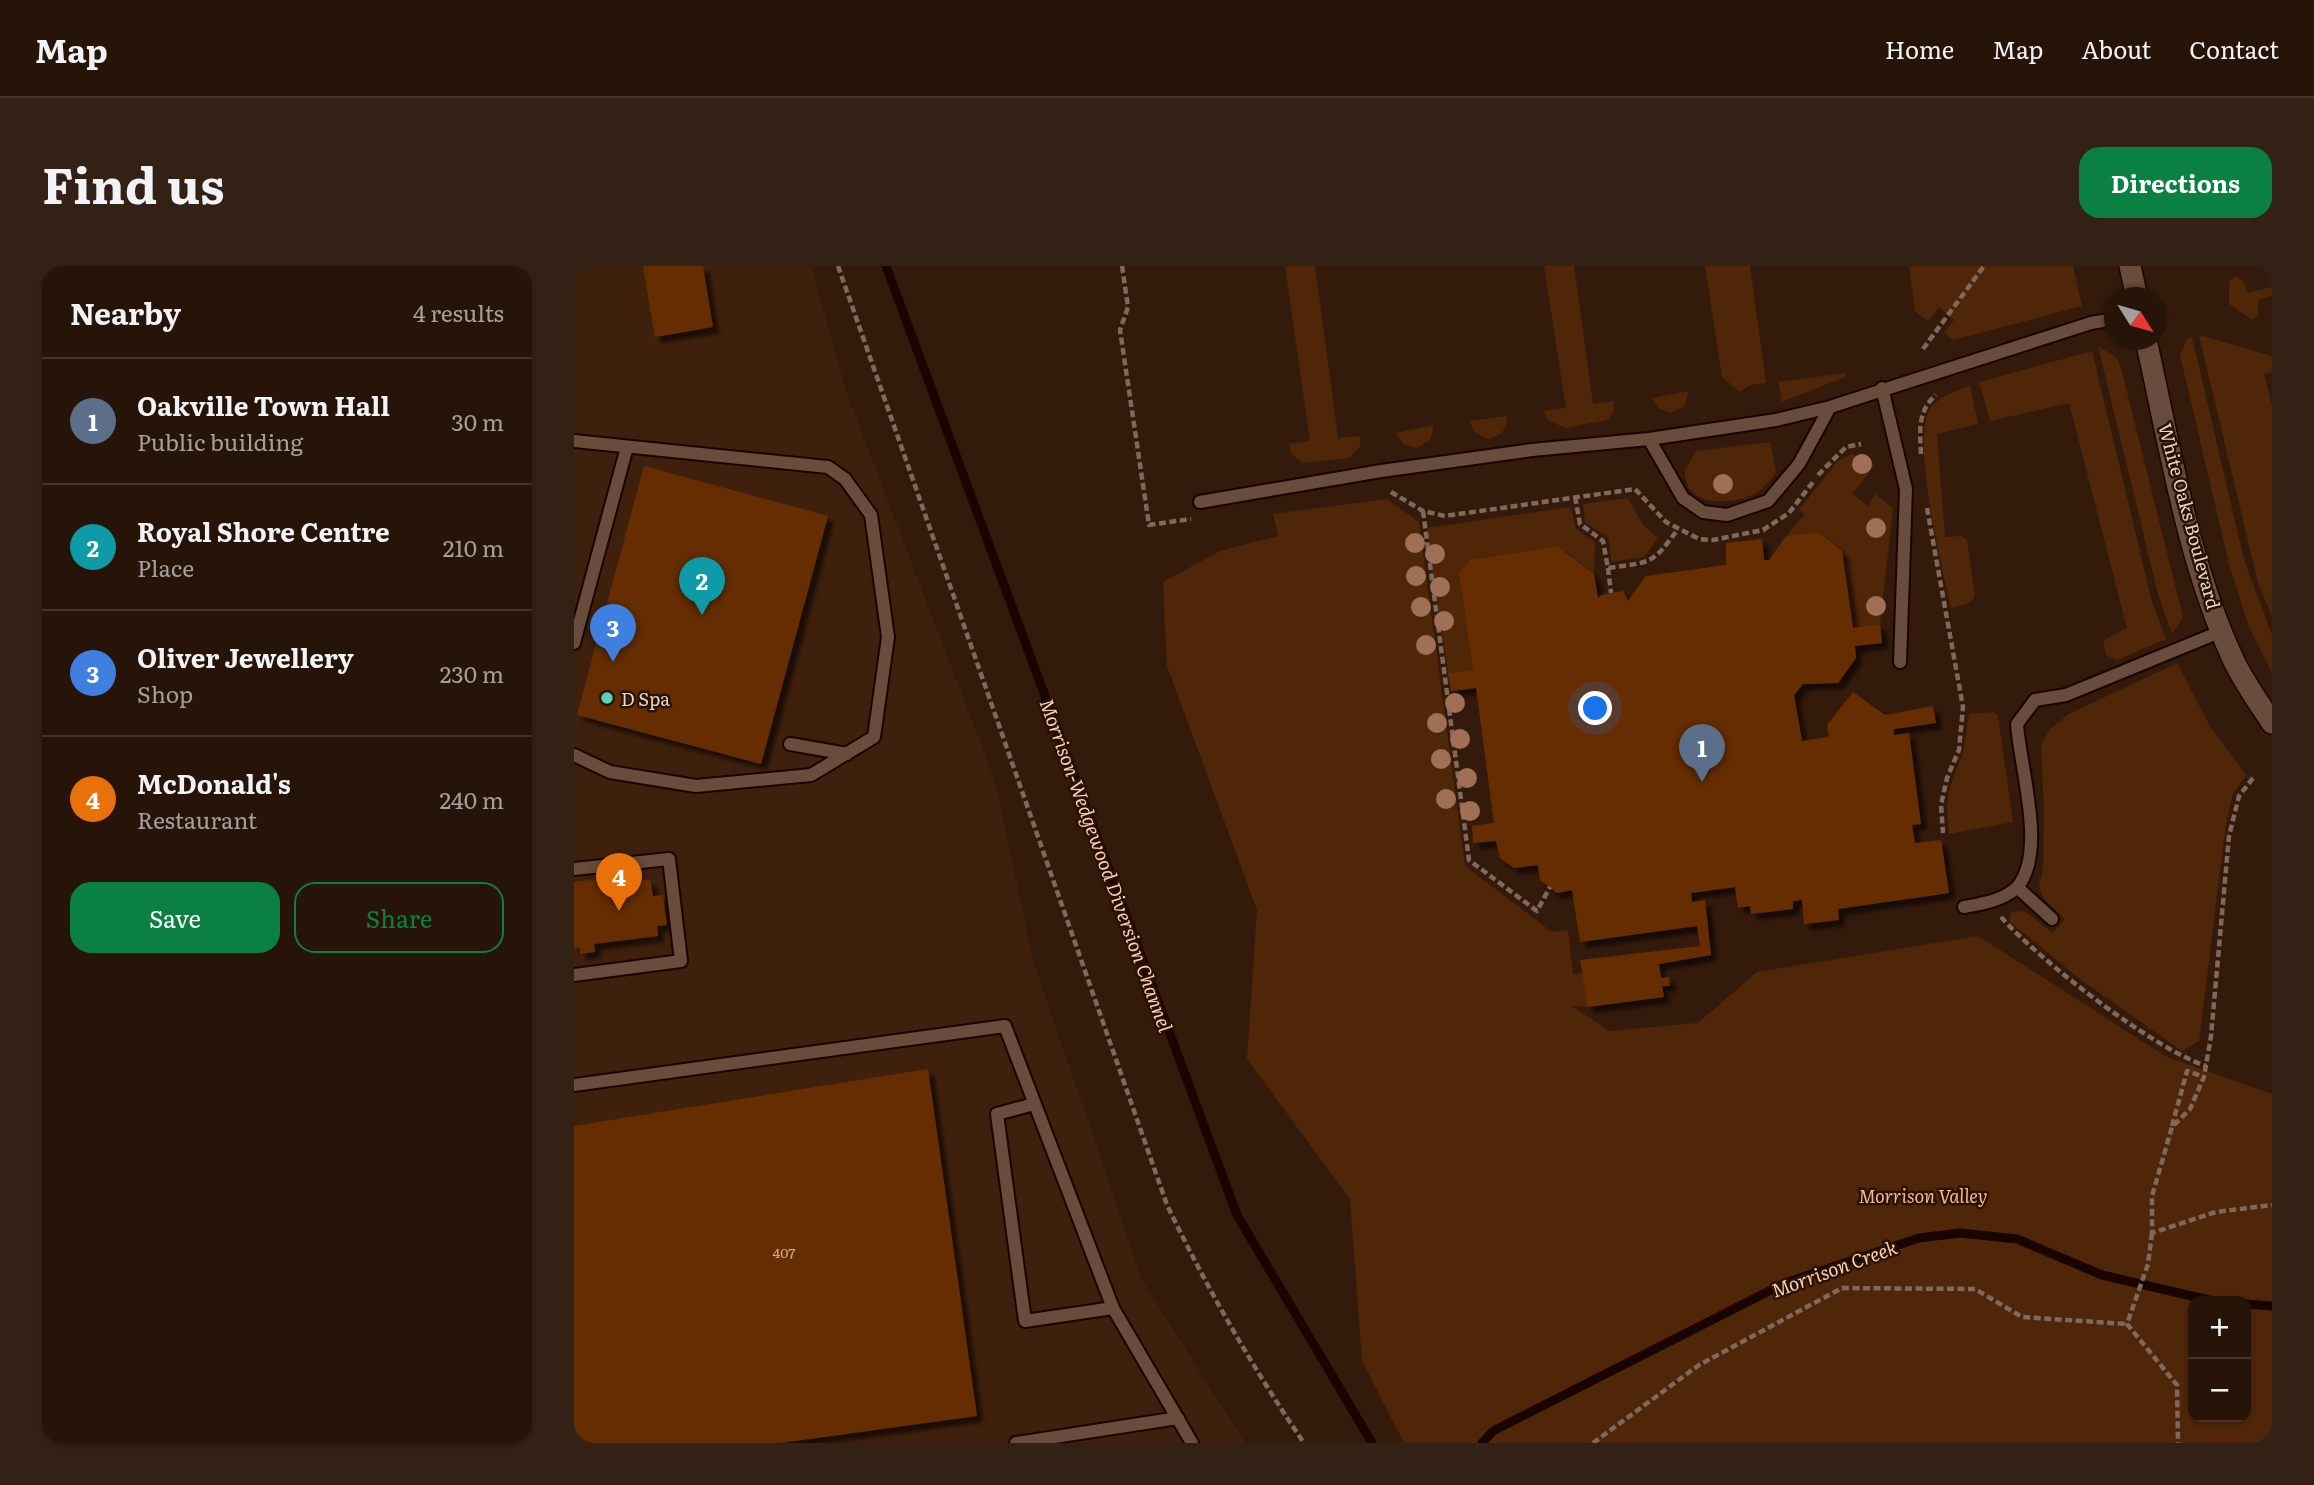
<!DOCTYPE html>
<html lang="en">
<head>
<meta charset="utf-8">
<style>
	body { margin:0; font-family:Literata,serif; background:#332116; color:#f1f3f6 }
	.controls { position:absolute; right:21px; bottom:21px; display:grid; overflow:hidden; border-radius:14px; box-shadow:0 2px 5px #0004 }
	.controls button { width:63px; height:63px; display:grid; place-items:center; padding:0; border:0; border-bottom:2px solid #433329; background:#271408; color:#f1f3f6; font:35px sans-serif }
	.compass { position:absolute; left:1530px; top:21px; width:63px; height:63px; border-radius:50%; background:#271408; box-shadow:0 2px 5px #0004; rotate:127deg }
	.you { position:absolute; left:1022px; top:443px; width:24px; height:24px; margin:-18px; border:5px solid #fff; border-radius:50%; background:#1a73e8; box-shadow:0 0 0 10px #1a73e833 }
	.badge { display:grid; place-items:center; width:46px; height:46px; border-radius:50%; background:#0b8043; color:#fff; font-size:23px; font-weight:700 }
	.pin { position:absolute; translate:-50% -58px; filter:drop-shadow(0 2px 4px #0008) }
	.pin::after { content:''; position:absolute; top:37px; width:24px; height:21px; background:inherit; clip-path:polygon(0 0,100% 0,50% 100%) }
	.list { margin:0; padding:0; list-style:none }
	h2 { display:flex; justify-content:space-between; align-items:center; height:91px; margin:0; padding:0 28px; font-size:30px }
	h2 small { font-size:23px; font-weight:400; color:#a49e9c }
	.list li { display:grid; grid-template-columns:46px 1fr auto; gap:21px; align-items:center; box-sizing:border-box; height:126px; padding:0 28px; border-top:2px solid #433329 }
	.list b { display:block; font-size:26px; white-space:nowrap }
	.list p { margin:0; font-size:23px; white-space:nowrap; color:#a49e9c }
	.list em { font-size:23px; font-style:normal; color:#a49e9c }
	.actions { display:flex; gap:14px; padding:21px 28px }
	.actions a { flex:1; padding:16px 0; border:2px solid #0b8043; border-radius:21px; text-align:center; font-size:24px; color:#0b8043 }
	.actions .main { background:#0b8043; color:#fff }
	.map { position:relative; flex:none; width:1698px; height:1177px; overflow:hidden; border-radius:21px }
	header { display:flex; align-items:center; gap:42px; box-sizing:border-box; height:98px; padding:0 35px; background:#271408; border-bottom:2px solid #433329 }
	header strong { font-size:33px }
	nav { display:flex; gap:38px; margin-inline-start:auto; font-size:24px }
	.intro { display:flex; align-items:center; justify-content:space-between; box-sizing:border-box; height:168px; padding:0 42px }
	h1 { margin:0; font-size:49px }
	.button { padding:18px 32px; border-radius:21px; background:#0b8043; color:#fff; font-size:24px; font-weight:700 }
	main { display:flex; gap:42px; padding:0 42px }
	aside { flex:1; background:#271408; border-radius:21px; box-shadow:0 2px 5px #0004 }
	.map>svg:first-child { display:block }
</style>
</head>
<body>
<header>
<strong>Map</strong>
<nav><a>Home</a><a>Map</a><a>About</a><a>Contact</a></nav>
</header>
<div class="intro"><h1>Find us</h1><a class="button">Directions</a></div>
<main>
<aside>
<h2>Nearby<small>4 results</small></h2>
<ul class="list">
<li><span class="badge" style="background:#5c6f8a">1</span><div><b>Oakville Town Hall</b><p>Public building</p></div><em>30 m</em></li>
<li><span class="badge" style="background:#0f9aa8">2</span><div><b>Royal Shore Centre</b><p>Place</p></div><em>210 m</em></li>
<li><span class="badge" style="background:#3f7fe0">3</span><div><b>Oliver Jewellery</b><p>Shop</p></div><em>230 m</em></li>
<li><span class="badge" style="background:#e8710a">4</span><div><b>McDonald's</b><p>Restaurant</p></div><em>240 m</em></li>
</ul>
<div class="actions"><a class="main">Save</a><a>Share</a></div>
</aside>
<div class="map">
<svg width="1698" height="1177" viewBox="0 0 1698 1177">
	<defs>
		<filter id="shadow"><feDropShadow dx="6" dy="6" stdDeviation="2" flood-color="#0009"/></filter>
	</defs>
	<rect width="100%" height="100%" fill="#341a0b"/>
	<!-- built -->
	<path fill="#3f200c" d="M0,0H237L273,128L421,515L459,694L568,1014L671,1177H0Z"/>
	<!-- green -->
	<path fill="#502609" fill-rule="evenodd" d="M711,0H741L764,172L786,170V180L775,192L728,197L717,187L715,178L736,175Z
		M970,0H1000L1019,138L1040,135L1039,147L1033,154L991,162L974,154L969,145L992,142Z
		M1131,0H1176L1192,117L1176,119L1166,126L1148,111Z
		M1335,0H1499L1508,40L1379,74L1370,67L1380,54L1365,41L1354,55L1341,45Z
		M1662,10L1669,15L1674,27L1698,21V30L1684,34V49L1678,54L1655,38V16Z
		M1625,69L1698,90V106L1690,108L1698,139V350L1684,317Z
		M1618,71L1670,294L1698,369V407L1675,361L1655,298L1606,89L1613,73Z
		M1524,80L1543,92L1548,106L1609,351L1598,368L1584,328Z
		M1518,85L1578,336L1592,373L1543,394L1532,389L1529,377L1533,372L1553,362L1495,137L1416,155L1405,116Z
		M1271,107V111L1208,136L1204,116Z
		M1396,119L1404,158L1363,168L1371,271L1387,270L1393,274L1401,330L1396,337L1377,342C1369,304 1334,167 1358,140C1367,129 1384,125 1396,119Z
		M1115,125L1110,140L1097,147L1084,142L1078,132Z
		M933,150C933,165 927,170 913,173L900,165L896,155Z
		M860,159L856,174L843,182L830,179L822,167Z
		M1196,176L1202,207C1196,214 1190,222 1182,227C1158,240 1109,242 1111,204L1122,185Z
		M1278,188L1301,199L1278,228L1294,240L1301,228L1319,242L1306,358L1279,362L1267,285L1244,266L1212,270L1231,248L1225,244L1264,195Z
		M1054,232L1069,259L1084,272L1070,291L1037,296L1035,272L1011,256L1009,238Z
		M813,233L845,256L891,600L978,666L994,664L999,708L1009,707L1014,741L998,740L1035,765L1124,757L1183,706L1404,670L1593,791L1698,828V1177H830L788,1095L776,933L673,793L683,644L593,400L589,316L646,285L704,270L699,248ZM1619,1035H1672V1151H1619Z
		M997,241L1002,263L1021,276L1020,308L983,280L896,294L885,307L899,404L874,407L853,262Z
		M1603,397L1637,462L1672,509L1659,528L1652,557L1625,775L1608,785L1506,713L1435,655L1437,646L1450,645L1479,667L1491,653L1470,633L1465,620L1469,603L1470,543L1467,479L1476,463L1495,448Z
		M1420,446L1424,450L1439,556L1375,568C1371,530 1374,526 1387,492C1392,479 1392,462 1395,448Z"/>
	<g fill="none" stroke-linecap="round" stroke-linejoin="round">
		<!-- stream -->
		<path stroke="#190400" stroke-width="9" d="M312,0L663,949L798,1177
			M1672,1038L1698,1040
			M908,1177L919,1165L1211,1017L1345,972L1386,967L1443,973L1528,1009L1639,1035"/>
	</g>
	<!-- building -->
	<path fill="#662f06" filter="url(#shadow)" d="M69,0H129L139,61L81,71Z
		M70,200L254,250L187,498L3,449Z
		M1244,266L1268,285L1279,362L1306,358L1308,377L1281,380L1282,392L1264,417L1229,418L1220,429L1228,475L1255,471L1253,459L1279,426L1311,449L1359,440L1362,457L1320,463V469L1335,467L1347,558L1338,559L1341,577L1367,574L1375,627L1264,643L1265,654L1230,658L1228,634L1219,635V643L1177,648L1176,640L1164,642L1161,621L1117,627L1118,636L1131,634L1137,689L1085,698L1087,712L1095,711L1096,720H1088L1090,731L1014,741L1006,694L1126,680L1123,660L1006,676L998,624L983,627L966,614L964,599L940,602L926,592L922,575L899,577L898,560L920,557L902,422L877,425L874,407L899,404L885,307L896,294L983,280L1020,308L1024,332L1027,329L1049,325L1054,335L1072,310L1152,299V277L1188,273L1190,294H1195L1212,270Z
		M58,609L59,616L76,613L79,630L89,629L93,659L83,660L84,670L20,678L21,686L6,688V681L0,682V616Z
		M354,803L403,1150L206,1177H0V860Z"/>
	<g fill="none" stroke-linecap="round" stroke-linejoin="round">
		<defs>
			<path id="lane" d="M1308,122L1332,223L1326,396
				M1075,173L1109,232L1129,246L1153,249L1194,235L1225,198L1256,141
				M0,175L254,201L271,213L297,249L314,371L300,471L237,509L122,520L36,506L0,489
				M626,236L807,205L958,184L1075,173L1202,154L1256,141L1517,57L1540,53
				M0,377L53,181
				M216,478L273,488
				M0,603L95,593L107,695L0,709
				M1443,621L1478,653
				M1390,641C1407,638 1433,634 1445,619C1472,582 1446,502 1443,458L1461,434L1492,429L1648,365
				M0,819L431,760L539,1042L618,1177
				M460,838L423,848L451,1055L539,1042
				M442,1177L604,1152"/>
			<path id="street" d="M1556,0L1563,32
				M1572,74C1596,180 1613,294 1659,393C1669,415 1685,437 1698,457"/>
		</defs>
		<!-- lane casing -->
		<use href="#lane" stroke="#1a0400" stroke-width="16"/>
		<!-- street casing -->
		<use href="#street" stroke="#1a0400" stroke-width="24"/>
		<!-- path -->
		<path stroke="#7f685c" stroke-width="4.5" stroke-dasharray="7 3.5" stroke-linecap="butt" d="M264,0L593,939C633,1022 678,1101 730,1177
			M548,0L554,41L546,64L575,259L617,253
			M1349,83L1410,0
			M1347,188C1346,166 1343,145 1362,129
			M1244,209L1272,181L1287,178
			M817,226L849,245L871,250L1061,223L1092,256L1125,273L1139,274L1189,264L1215,247L1239,216
			M1001,231L1006,258L1029,275L1034,302C1077,296 1078,299 1104,263
			M1353,242L1389,441L1385,484L1373,512L1367,539L1369,567
			M849,245L895,594L963,645L976,621
			M1034,302L1037,327
			M1679,512L1665,530L1655,570L1637,770L1630,811L1616,843L1598,861L1578,930V967L1642,946L1698,939
			M1427,651C1465,694 1578,782 1632,800
			M1598,860L1613,805L1630,811
			M1578,967L1574,998L1553,1058L1603,1119L1604,1177
			M1019,1177L1125,1099L1268,1022L1401,1023L1448,1051L1553,1058"/>
		<!-- lane -->
		<use href="#lane" stroke="#694c3b" stroke-width="12"/>
		<!-- street -->
		<use href="#street" stroke="#694c3b" stroke-width="21"/>
	</g>
	<!-- trees -->
	<g fill="#9f7056">
		<circle cx="1288" cy="198" r="10"/>
		<circle cx="1149" cy="218" r="10"/>
		<circle cx="1302" cy="262" r="10"/>
		<circle cx="841" cy="277" r="10"/>
		<circle cx="861" cy="288" r="10"/>
		<circle cx="842" cy="310" r="10"/>
		<circle cx="866" cy="321" r="10"/>
		<circle cx="1302" cy="340" r="10"/>
		<circle cx="847" cy="341" r="10"/>
		<circle cx="870" cy="355" r="10"/>
		<circle cx="852" cy="379" r="10"/>
		<circle cx="881" cy="437" r="10"/>
		<circle cx="863" cy="457" r="10"/>
		<circle cx="886" cy="473" r="10"/>
		<circle cx="867" cy="493" r="10"/>
		<circle cx="893" cy="512" r="10"/>
		<circle cx="872" cy="533" r="10"/>
		<circle cx="896" cy="545" r="10"/>
	</g>
	<!-- markers -->
	<circle fill="#5ccebb" stroke="#291103" stroke-width="2.5" cx="33" cy="432" r="7"/>
	<g text-anchor="middle" dominant-baseline="central" stroke-width="5" stroke-linejoin="round" paint-order="stroke">
		<!-- number labels -->
		<g font-size="14" fill="#c6ab99">
			<text x="210" y="986">407</text>
		</g>
		<!-- street labels -->
		<g font-size="18" fill="#e6d4ca" stroke="#291103">
			<text transform="translate(1616 250) rotate(75)">White Oaks Boulevard</text>
		</g>
		<!-- poi labels -->
		<g font-size="18" fill="#e6d4ca" stroke="#291103" text-anchor="start">
			<text x="47" y="432">D Spa</text>
		</g>
		<!-- park labels -->
		<g font-size="18" font-style="italic" fill="#f6b693" stroke="#291103">
			<text x="1349" y="929">Morrison Valley</text>
		</g>
		<!-- water labels -->
		<g font-size="19" font-style="italic" fill="#facfb7" stroke="#291103">
			<text transform="translate(533 599) rotate(70)">Morrison-Wedgewood Diversion Channel</text>
			<text transform="translate(1260 1002) rotate(-20)">Morrison Creek</text>
		</g>
	</g>
</svg>
<div class="controls">
<button>+</button>
<button>−</button>
</div>
<svg class="compass" viewBox="-18 -18 36 36"><path d="M0-13l5 13h-10z" fill="#e53935"/><path d="M0 13l5-13h-10z" fill="#a49e9c"/></svg>
<div class="you"></div>
<div class="pin badge" style="left:1128px;top:516px;background:#5c6f8a">1</div>
<div class="pin badge" style="left:128px;top:349px;background:#0f9aa8">2</div>
<div class="pin badge" style="left:39px;top:396px;background:#3f7fe0">3</div>
<div class="pin badge" style="left:45px;top:645px;background:#e8710a">4</div>
</div>
</main>
</body>
</html>
